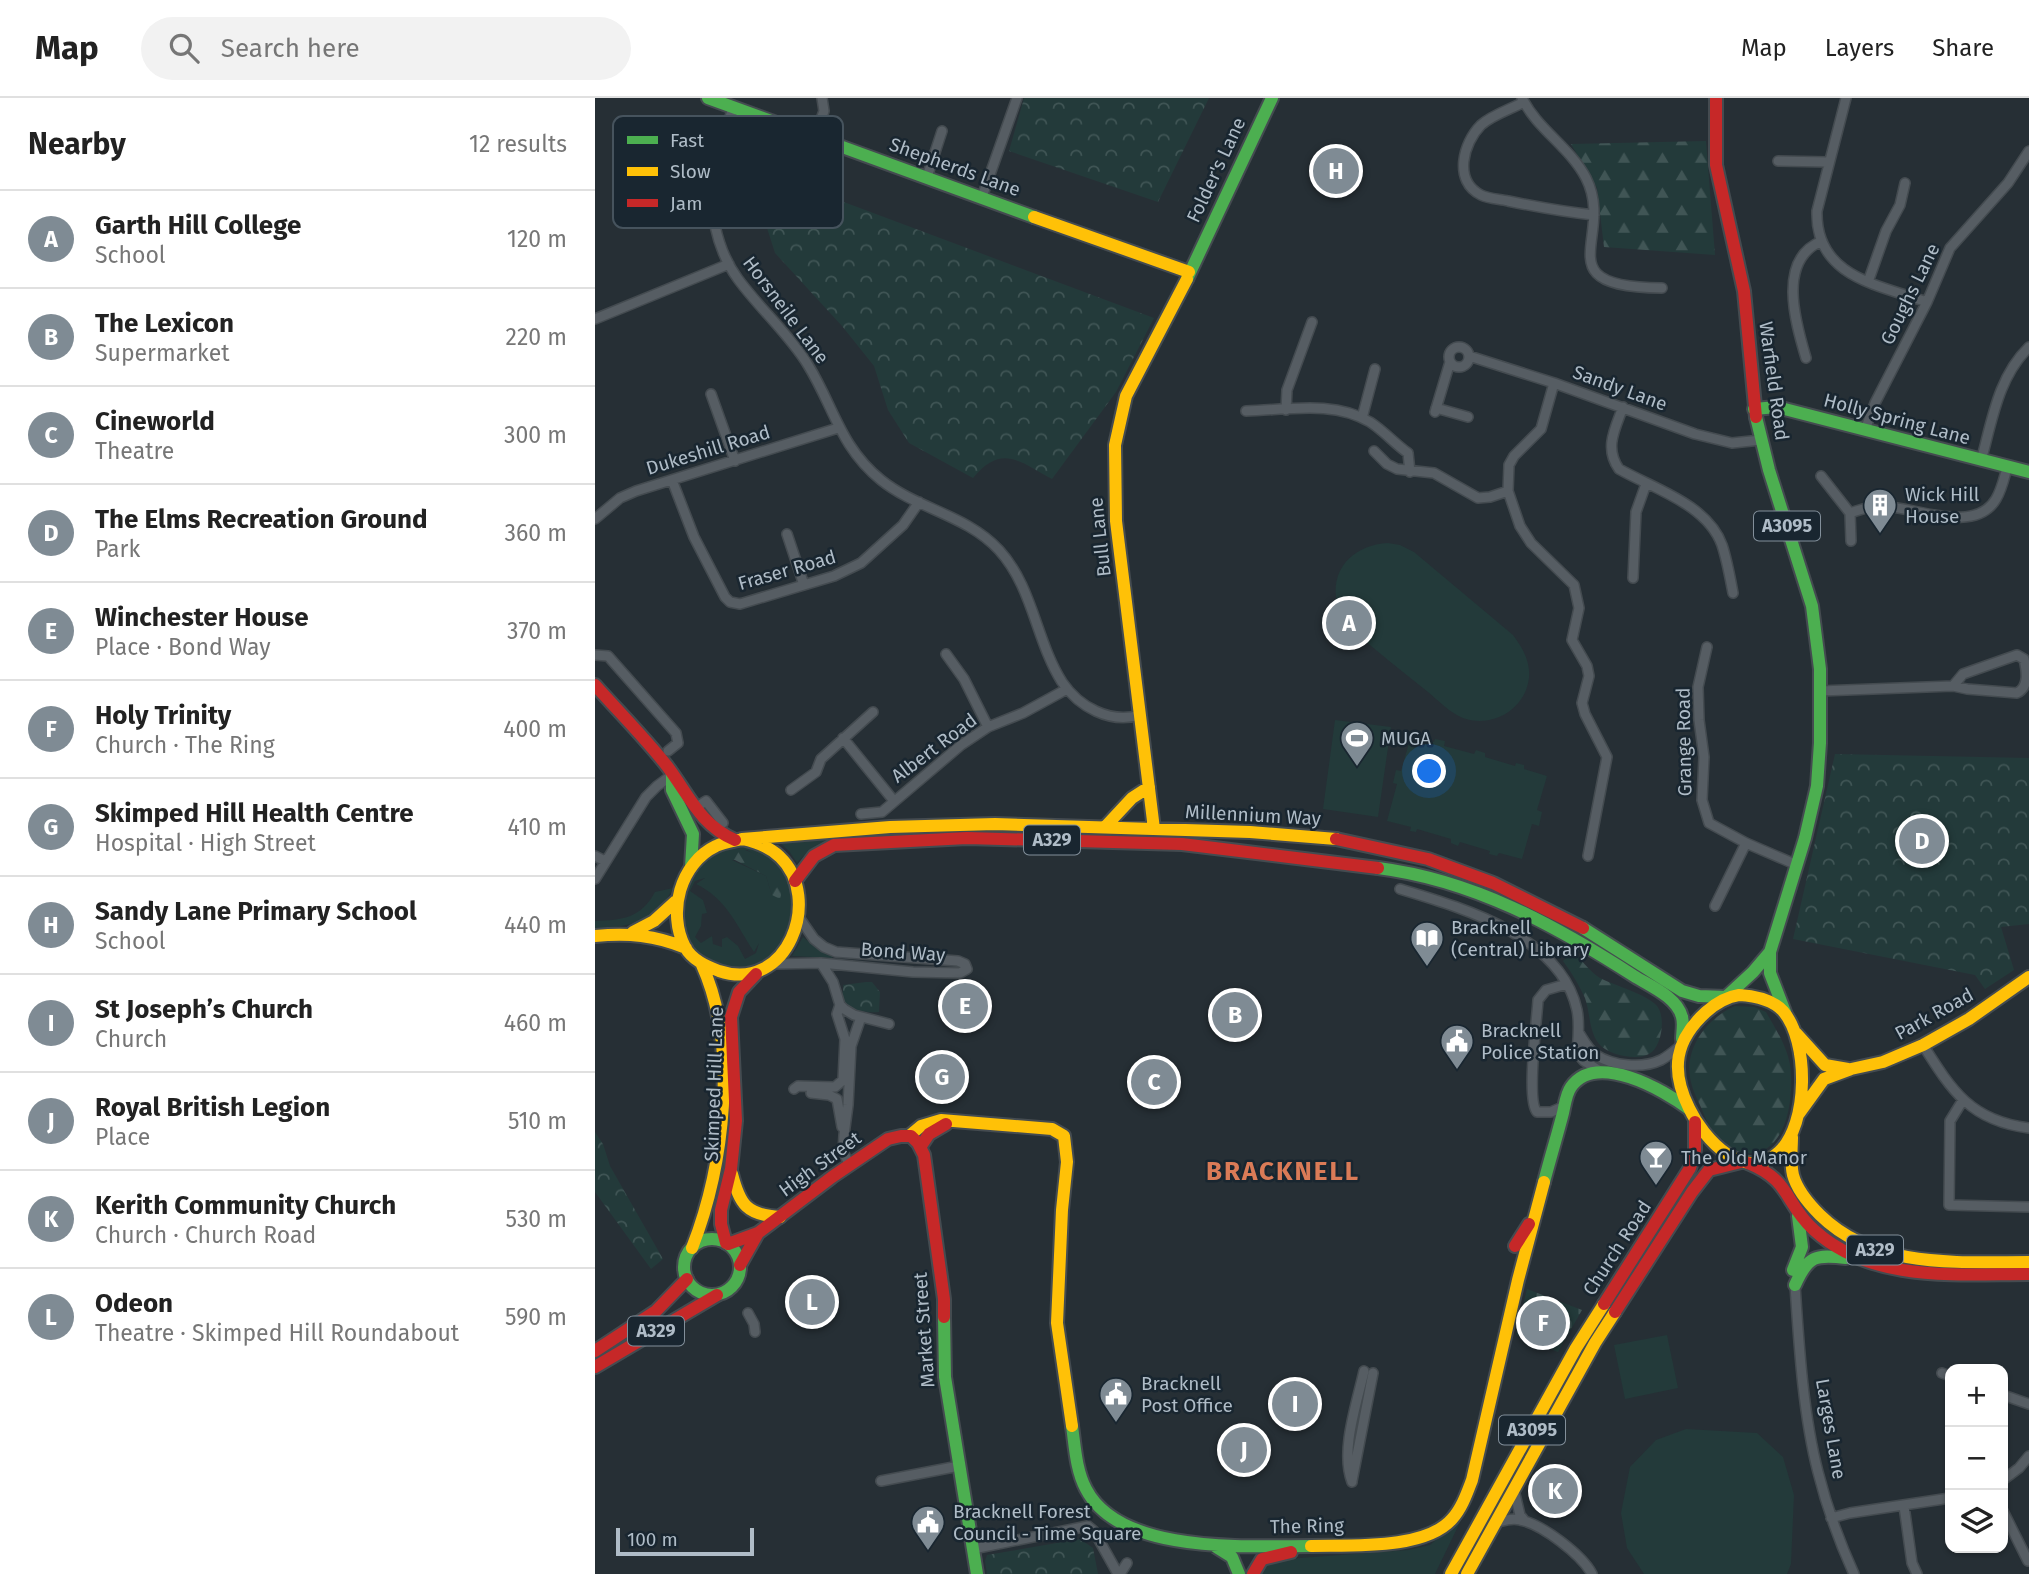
<!DOCTYPE html>
<html lang="en">
<head>
<meta charset="utf-8">
<style>
	body { margin:0; font-family:"Fira Sans",sans-serif; background:#f2f2f2; color:#222 }
	.controls { position:absolute; right:21px; bottom:21px; display:grid; overflow:hidden; border-radius:14px; box-shadow:0 2px 5px #0004 }
	.controls button { width:63px; height:63px; display:grid; place-items:center; padding:0; border:0; border-bottom:2px solid #e0e0e0; background:#fff; color:#222; font:35px sans-serif }
	.scale { position:absolute; left:21px; bottom:18px; width:138px; box-sizing:border-box; padding-left:7px; border:4px solid #afbcc7; border-top:0; font-size:19px; line-height:24px; white-space:nowrap; color:#afbcc7; -webkit-text-stroke:5px #192630; paint-order:stroke }
	.you { position:absolute; left:835px; top:674px; width:24px; height:24px; margin:-18px; border:5px solid #fff; border-radius:50%; background:#1a73e8; box-shadow:0 0 0 10px #1a73e833 }
	.badge { display:grid; place-items:center; width:46px; height:46px; border-radius:50%; background:#7f8b94; color:#fff; font-size:23px; font-weight:700 }
	.pin { position:absolute; translate:-50% -50%; border:4px solid #fff; box-shadow:0 2px 7px #0006 }
	.list { margin:0; padding:0; list-style:none }
	h2 { display:flex; justify-content:space-between; align-items:center; height:91px; margin:0; padding:0 28px; font-size:30px }
	h2 small { font-size:23px; font-weight:400; color:#767676 }
	.list li { display:grid; grid-template-columns:46px 1fr auto; gap:21px; align-items:center; box-sizing:border-box; height:98px; padding:0 28px; border-top:2px solid #e0e0e0 }
	.list b { display:block; font-size:26px; white-space:nowrap }
	.list p { margin:0; font-size:23px; white-space:nowrap; color:#767676 }
	.list em { font-size:23px; font-style:normal; color:#767676 }
	.icon { flex:none; width:38px; height:38px; fill:none; stroke:currentColor; stroke-width:2; stroke-linecap:round; stroke-linejoin:round }
	.map { position:relative; flex:none; width:1434px; height:1476px; overflow:hidden }
	header { display:flex; align-items:center; gap:42px; box-sizing:border-box; height:98px; padding:0 35px; background:#fff; border-bottom:2px solid #e0e0e0 }
	header strong { font-size:33px }
	nav { display:flex; gap:38px; margin-inline-start:auto; font-size:24px }
	.search { width:490px; height:63px; background:#f2f2f2; display:flex; align-items:center; gap:18px; box-sizing:border-box; padding:0 24px; border-radius:38px; color:#767676; font-size:26px }
	main { display:flex }
	aside { flex:1; background:#fff }
	.map>svg:first-child { display:block }
</style>
</head>
<body>
<header>
<strong>Map</strong>
<div class="search"><svg class="icon" aria-label="search" viewBox="0 0 24 24"><circle cx="10" cy="10" r="6"/><path d="M15 15l6 6"/></svg>Search here</div>
<nav><a>Map</a><a>Layers</a><a>Share</a></nav>
</header>
<main>
<aside>
<h2>Nearby<small>12 results</small></h2>
<ul class="list">
<li><span class="badge">A</span><div><b>Garth Hill College</b><p>School</p></div><em>120 m</em></li>
<li><span class="badge">B</span><div><b>The Lexicon</b><p>Supermarket</p></div><em>220 m</em></li>
<li><span class="badge">C</span><div><b>Cineworld</b><p>Theatre</p></div><em>300 m</em></li>
<li><span class="badge">D</span><div><b>The Elms Recreation Ground</b><p>Park</p></div><em>360 m</em></li>
<li><span class="badge">E</span><div><b>Winchester House</b><p>Place · Bond Way</p></div><em>370 m</em></li>
<li><span class="badge">F</span><div><b>Holy Trinity</b><p>Church · The Ring</p></div><em>400 m</em></li>
<li><span class="badge">G</span><div><b>Skimped Hill Health Centre</b><p>Hospital · High Street</p></div><em>410 m</em></li>
<li><span class="badge">H</span><div><b>Sandy Lane Primary School</b><p>School</p></div><em>440 m</em></li>
<li><span class="badge">I</span><div><b>St Joseph’s Church</b><p>Church</p></div><em>460 m</em></li>
<li><span class="badge">J</span><div><b>Royal British Legion</b><p>Place</p></div><em>510 m</em></li>
<li><span class="badge">K</span><div><b>Kerith Community Church</b><p>Church · Church Road</p></div><em>530 m</em></li>
<li><span class="badge">L</span><div><b>Odeon</b><p>Theatre · Skimped Hill Roundabout</p></div><em>590 m</em></li>
</ul>
</aside>
<div class="map">
<svg width="1434" height="1476" viewBox="0 0 1434 1476">
	<defs>
		<pattern id="forest-firs" width="22" height="20" patternUnits="userSpaceOnUse" patternTransform="scale(1.75)"><rect width="22" height="20" fill="#233a3a"/><path d="M5 1l3.5 6h-7zM16 11l3.5 6h-7z" fill="#405555"/></pattern>
		<pattern id="cemetery-stones" width="16" height="16" patternUnits="userSpaceOnUse" patternTransform="scale(1.75)"><rect width="16" height="16" fill="#233a3a"/><path d="M2 7V4a2 2 0 0 1 4 0v3zM10 15v-3a2 2 0 0 1 4 0v3z" fill="#405555"/></pattern>
		<pattern id="park-crowns" width="20" height="18" patternUnits="userSpaceOnUse" patternTransform="scale(1.75)"><rect width="20" height="18" fill="#233a3a"/><path d="M2 6a3 3 0 1 1 6 0M12 15a3 3 0 1 1 6 0" fill="none" stroke="#405555"/></pattern>
	</defs>
	<rect width="100%" height="100%" fill="#262f35"/>
	<!-- grass -->
	<path fill="#233a3a" fill-rule="evenodd" d="M793,445L805,447L819,454L918,537C931,554 939,572 931,592C921,617 892,629 868,620C855,615 844,603 833,594C806,573 780,551 753,529C726,490 745,448 793,445Z
		M740,622L796,629L783,719L728,711Z
		M816,638L839,644L840,641L850,643L849,648L879,656L881,652L890,655V659L920,668L921,665L929,667V671L952,678L942,712L947,714L944,728L937,726L927,761L904,755L902,758L894,756L895,753L865,744L863,748L856,745V741L822,731L821,734L815,733L816,729L792,723L802,686L798,685L801,672L806,673Z
		M364,731L493,734V738L260,741C233,744 221,744 202,765L194,753L182,742Z
		M144,748C233,759 201,895 124,867C113,863 101,856 95,845C80,819 88,788 107,767C110,763 114,758 118,755C125,752 136,751 144,748ZM152,752L166,760L181,777L177,797L171,778L135,761ZM110,780L101,786C131,800 142,828 159,854L164,845L161,855L150,861L143,848L132,839L127,841V849L118,846L117,838L106,845L100,839L106,828L107,816L112,815L108,802L95,793L100,783Z
		M78,790C60,826 36,827 0,832V823C28,822 46,820 60,794Z
		M208,839L224,852L238,857L237,860L197,858Z
		M1072,1237L1083,1290L1030,1301L1019,1247Z
		M1091,1331L1162,1335L1188,1359L1199,1397L1196,1466L1192,1476H1049L1032,1450L1026,1415L1035,1369L1061,1342Z
		M868,1418L840,1476H664C666,1468 670,1464 678,1462L813,1452L835,1447Z"/>
	<!-- forest -->
	<path fill="url(#forest-firs)" d="M1111,43L1120,157L1009,149L1002,90L976,46Z
		M140,752C163,749 193,778 185,801L177,797L171,778L140,762H128L129,756Z
		M978,854C987,862 995,874 1005,880C1020,888 1052,896 1062,908C1071,919 1067,949 1054,956C1042,963 1013,957 1004,946C994,934 995,914 990,900C984,887 977,875 968,863Z
		M1140,908L1159,909L1171,914C1180,930 1192,948 1195,967C1200,1001 1191,1068 1141,1053C1124,1048 1114,1029 1108,1014C1104,1004 1098,994 1096,984C1088,951 1111,921 1140,908Z"/>
	<!-- cemetery -->
	<path fill="url(#cemetery-stones)" d="M932,1191L987,1212L963,1254L921,1237Z"/>
	<!-- park -->
	<path fill="url(#park-crowns)" d="M429,0H614L563,104L414,53Z
		M185,84L198,85L559,220L521,294L457,381C425,364 407,345 378,380L314,345L293,312L279,268L247,228L180,155L166,111L174,89Z
		M1240,656L1434,660V826L1406,829L1419,872L1390,891L1380,877L1198,841Z
		M271,884H277L285,894L284,914C273,915 249,914 247,898C247,894 249,891 248,887Z
		M0,1034L8,1046L15,1068L68,1161L56,1171L0,1094Z
		M485,1441L498,1450L503,1476H392L390,1463L392,1457Z"/>
	<g fill="none" stroke-linecap="round" stroke-linejoin="round">
		<defs>
			<path id="street" d="M927,0C942,31 975,49 991,80C1021,139 947,189 1067,190
				M1251,0L1222,113C1220,179 1284,187 1332,204
				M929,4C916,11 897,17 886,27C868,45 858,83 886,97C894,101 905,101 913,103C942,109 970,114 999,117
				M138,10C132,29 122,50 119,70C112,107 121,151 143,181C165,211 194,236 213,267C239,309 245,349 286,382C322,411 372,417 404,452C438,489 441,543 467,584C484,609 515,626 545,617
				M219,40L229,13L227,0
				M1183,63L1233,64
				M332,79L347,33
				M387,99L422,0
				M1273,184L1291,133L1305,107L1310,85
				M0,221L134,166
				M854 259a10 10 0 1 1 20 0a10 10 0 1 1-20 0Z
				M874,258L959,285L1100,336L1137,345L1166,342
				M1211,260C1200,223 1182,161 1227,143
				M959,285L946,331L919,358L914,367L913,393L925,428L936,445L979,487L984,510L977,542L992,568L994,578L987,605L990,616L1012,659L993,758
				M116,296L140,363
				M1028,309C1020,331 1009,350 1024,371C1059,391 1112,406 1127,447C1132,462 1135,479 1138,495
				M841,310L873,319
				M691,312L692,292L717,224
				M651,313C692,312 739,302 775,324C789,333 800,346 813,355L815,374
				M840,314L855,264
				M767,320L780,271
				M1270,332L1280,305L1332,204L1355,150L1413,85L1434,53
				M779,353L792,366L802,371L839,375L883,400L895,399L913,393
				M1386,363C1397,323 1403,279 1434,249
				M1226,378L1255,415L1256,443
				M77,382L99,439L130,499L135,504L145,506L239,478L266,465L308,427L324,404
				M1255,415C1265,412 1276,407 1287,408C1319,409 1380,437 1401,401C1407,391 1409,380 1412,370
				M0,421L25,400L41,393L243,330
				M192,436L209,487
				M1038,480L1041,414L1051,386
				M1112,549L1103,589L1104,622L1109,659L1107,702L1114,725L1151,745L1202,767
				M351,556L369,581L393,629
				M0,557L13,558L81,635L83,645L73,653
				M1225,593L1358,588L1372,591L1422,595C1434,589 1432,574 1429,561L1422,557L1368,576L1358,588
				M248,640L299,703
				M196,692L221,674L226,661L278,614
				M100,710L111,703L128,725
				M266,716L287,714L366,647L393,629L428,615L472,591
				M0,758L10,763
				M0,781L51,699L62,688L77,677
				M805,791C868,810 966,838 982,912C985,926 983,941 982,955L989,963L1005,973
				M1120,808L1151,745
				M226,865L238,884L245,907L249,911L259,917L294,926
				M178,866L226,865L318,874L365,875L372,871L370,866L363,863L241,854L229,849L219,841L203,818
				M984,935C989,943 993,951 1001,957C1018,968 1047,971 1066,962C1072,959 1078,954 1084,949
				M1328,947C1357,993 1376,1023 1434,1030
				M199,991L203,988L240,989L248,982L250,941L242,916L245,907
				M216,995L234,997L242,1001L247,1029
				M1368,1002L1355,1023L1354,1107L1434,1109
				M970,1008L956,1014H942C931,1002 942,922 943,902L951,892L972,886
				M255,1067L248,1054L249,1037L253,1007L256,948L266,919
				M1200,1187C1204,1248 1208,1316 1223,1374C1232,1410 1244,1443 1259,1476
				M153,1215L159,1226L160,1234
				M1347,1275L1355,1278
				M1408,1297L1434,1306
				M1408,1382L1424,1370L1434,1358
				M286,1383L364,1368
				M757,1383L778,1275
				M757,1384C745,1353 762,1305 769,1273
				M919,1392L925,1417L929,1422
				M1309,1408L1317,1465L1322,1476
				M1408,1413L1433,1463
				M1236,1420L1255,1415L1355,1400
				M903,1424C911,1422 917,1420 925,1422C947,1426 987,1457 997,1476
				M378,1451L493,1428L499,1433L523,1476
				M525,1476L532,1465"/>
			<path id="fast" d="M113,0L439,119
				M592,181L677,0
				M1159,311L1182,309L1434,374
				M1161,319L1174,372L1217,508L1225,571V645L1222,688L1210,740L1175,854V875L1190,914
				M77,677V692L98,736L96,769
				M783,770C878,782 960,827 1039,878C1055,888 1082,899 1087,919C1089,926 1087,935 1087,941
				M988,830L1087,893L1104,898L1131,899L1158,874L1175,854
				M949,1084C955,1061 962,1038 968,1015C970,1006 971,996 976,989C1001,953 1069,992 1094,1011
				M89 1169a28 28 0 1 1 56 0a28 28 0 1 1-56 0Z
				M1198,1172L1207,1149L1203,1118
				M1200,1187C1213,1158 1220,1156 1251,1160
				M349,1219L350,1279L382,1476
				M477,1328C480,1349 481,1372 491,1391C525,1457 654,1448 716,1448
				M621,1449L637,1459L644,1476"/>
			<path id="slow" d="M439,119L594,174
				M510,729L537,700L554,689
				M559,731L521,423L520,347L531,298L592,181
				M147,741L295,729L400,726L655,734L741,741
				M147,741C161,744 175,749 185,759C228,800 193,896 124,873C111,868 97,862 90,849C72,815 85,765 121,748C129,744 139,743 147,741Z
				M38,834L59,823L81,803
				M0,838C33,835 60,837 91,850
				M1144,897C1160,898 1177,901 1188,913C1214,943 1214,1026 1184,1054C1150,1087 1108,1040 1094,1010C1075,972 1080,942 1111,914C1121,905 1131,899 1144,897Z
				M1201,935L1230,967L1253,971
				M1203,1017L1229,981L1256,971L1288,964L1328,947L1374,921L1434,879
				M314,1038L326,1028L346,1022L457,1031L469,1038L472,1064L467,1112L462,1225L477,1328
				M1197,1039C1197,1051 1195,1064 1198,1077C1202,1092 1213,1105 1225,1117C1280,1171 1362,1164 1434,1164
				M137,1076C145,1107 152,1117 185,1119
				M97,1150C129,1068 144,949 107,867
				M716,1448C756,1447 830,1452 857,1421C867,1410 872,1395 877,1382L923,1182L949,1084
				M856,1476L981,1250L1009,1206
				M872,1476L1000,1245L1020,1214"/>
			<path id="jam" d="M1121,0V67L1149,193L1161,319
				M0,587C24,614 50,640 72,668C94,697 105,727 140,742
				M741,741L833,761L898,785L988,830
				M200,783L219,758L239,747L372,740L587,746L783,770
				M326,1048L334,1036L351,1026
				M1153,1065C1197,1083 1189,1105 1219,1132C1277,1185 1361,1176 1434,1176
				M131,1145L126,1126V1112L136,1071L141,1023L136,919L144,894L161,876
				M133,1146L163,1135L237,1079L293,1041L306,1038H316L323,1045L329,1057L349,1201V1219
				M920,1148L934,1126
				M145,1167L163,1135
				M1009,1206L1095,1070L1100,1052V1024
				M1020,1214L1097,1094L1114,1072L1146,1064
				M0,1253L61,1213L92,1181
				M0,1269L122,1197
				M658,1476L667,1461L696,1454"/>
		</defs>
		<!-- street casing -->
		<use href="#street" stroke="#444b50" stroke-width="12"/>
		<!-- fast casing -->
		<use href="#fast" stroke="#444b50" stroke-width="16"/>
		<!-- slow casing -->
		<use href="#slow" stroke="#444b50" stroke-width="16"/>
		<!-- jam casing -->
		<use href="#jam" stroke="#444b50" stroke-width="16"/>
		<!-- street -->
		<use href="#street" stroke="#565d63" stroke-width="9"/>
		<!-- fast -->
		<use href="#fast" stroke="#4caf50" stroke-width="12"/>
		<!-- slow -->
		<use href="#slow" stroke="#ffc107" stroke-width="12"/>
		<!-- jam -->
		<use href="#jam" stroke="#c62828" stroke-width="12"/>
	</g>
	<!-- icons -->
	<defs>
		<symbol id="building-pin" viewBox="-11 -11 22 30"><path d="M0 17L-7.5 6A9.5 9.5 0 1 1 7.5 6Z" fill="#7f8b94" stroke="#192630"/><path d="M-4-6H4V6H1V3H-1V6H-4ZM-2.5-4.3h1.7v1.8h-1.7ZM.8-4.3h1.7v1.8H.8ZM-2.5-1h1.7V.8h-1.7ZM.8-1h1.7V.8H.8Z" fill="#fff"/></symbol>
		<symbol id="stadium-pin" viewBox="-11 -11 22 30"><path d="M0 17L-7.5 6A9.5 9.5 0 1 1 7.5 6Z" fill="#7f8b94" stroke="#192630"/><path d="M0-5a6.5 5 0 1 0 0 10a6.5 5 0 1 0 0-10ZM-3.5-1.8h7v3.6h-7Z" fill="#fff"/></symbol>
		<symbol id="library-pin" viewBox="-11 -11 22 30"><path d="M0 17L-7.5 6A9.5 9.5 0 1 1 7.5 6Z" fill="#7f8b94" stroke="#192630"/><path d="M-6-4Q-3-5.5-.7-3.5V5Q-3 3-6 4ZM6-4Q3-5.5 .7-3.5V5Q3 3 6 4Z" fill="#fff"/></symbol>
		<symbol id="civic-pin" viewBox="-11 -11 22 30"><path d="M0 17L-7.5 6A9.5 9.5 0 1 1 7.5 6Z" fill="#7f8b94" stroke="#192630"/><path d="M-.6-6.5H3V-4.5H.6V-3L4-1V1h2V6H-6V1h2V-1L-.6-3ZM-1.2 2.5V6h2.4V2.5Z" fill="#fff"/></symbol>
		<symbol id="bar-pin" viewBox="-11 -11 22 30"><path d="M0 17L-7.5 6A9.5 9.5 0 1 1 7.5 6Z" fill="#7f8b94" stroke="#192630"/><path d="M-6-5H6L.8 .8V4.5H3.5V6h-7V4.5H-.8V.8Z" fill="#fff"/></symbol>
	</defs>
	<g fill-rule="evenodd">
		<use href="#building-pin" x="1266" y="388" width="38" height="52"/>
		<use href="#stadium-pin" x="743" y="621" width="38" height="52"/>
		<use href="#library-pin" x="813" y="821" width="38" height="52"/>
		<use href="#civic-pin" x="843" y="924" width="38" height="52"/>
		<use href="#bar-pin" x="1042" y="1040" width="38" height="52"/>
		<use href="#civic-pin" x="502" y="1277" width="38" height="52"/>
		<use href="#civic-pin" x="314" y="1405" width="38" height="52"/>
	</g>
	<g text-anchor="middle" dominant-baseline="central" stroke-width="5" stroke-linejoin="round" paint-order="stroke">
		<!-- shield labels -->
		<g fill="#192630" stroke="#828f9a" stroke-width="2">
			<rect x="1159" y="413.5" width="66" height="29" rx="5"/>
			<rect x="429" y="727.5" width="56" height="29" rx="5"/>
			<rect x="1252" y="1137.5" width="56" height="29" rx="5"/>
			<rect x="33" y="1218.5" width="56" height="29" rx="5"/>
			<rect x="904" y="1317.5" width="66" height="29" rx="5"/>
		</g>
		<g font-size="18" font-weight="bold" fill="#afbcc7">
			<text x="1192" y="428">A3095</text>
			<text x="457" y="742">A329</text>
			<text x="1280" y="1152">A329</text>
			<text x="61" y="1233">A329</text>
			<text x="937" y="1332">A3095</text>
		</g>
		<!-- street labels -->
		<g font-size="19" fill="#afbcc7" stroke="#192630">
			<text transform="translate(360 69) rotate(20)">Shepherds Lane</text>
			<text transform="translate(621 72) rotate(-65)">Folder's Lane</text>
			<text transform="translate(1315 196) rotate(-64)">Goughs Lane</text>
			<text transform="translate(191 212) rotate(53)">Horsneile Lane</text>
			<text transform="translate(1179 283) rotate(82)">Warfield Road</text>
			<text transform="translate(1025 290) rotate(20)">Sandy Lane</text>
			<text transform="translate(1302 321) rotate(15)">Holly Spring Lane</text>
			<text transform="translate(113 352) rotate(-17)">Dukeshill Road</text>
			<text transform="translate(505 439) rotate(-96)">Bull Lane</text>
			<text transform="translate(192 472) rotate(-16)">Fraser Road</text>
			<text transform="translate(1089 644) rotate(-91)">Grange Road</text>
			<text transform="translate(339 650) rotate(-37)">Albert Road</text>
			<text transform="translate(658 717) rotate(3)">Millennium Way</text>
			<text transform="translate(308 854) rotate(4)">Bond Way</text>
			<text transform="translate(1339 916) rotate(-29)">Park Road</text>
			<text transform="translate(119 986) rotate(-88)">Skimped Hill Lane</text>
			<text transform="translate(225 1066) rotate(-36)">High Street</text>
			<text transform="translate(1022 1150) rotate(-57)">Church Road</text>
			<text transform="translate(329 1232) rotate(-94)">Market Street</text>
			<text transform="translate(1236 1331) rotate(80)">Larges Lane</text>
			<text transform="translate(712 1428) rotate(-1)">The Ring</text>
		</g>
		<!-- poi labels -->
		<g font-size="19" fill="#afbcc7" stroke="#192630" text-anchor="start">
			<text x="1310" y="396">Wick Hill<tspan x="1310" dy="22">House</tspan></text>
			<text x="786" y="640">MUGA</text>
			<text x="856" y="829">Bracknell<tspan x="856" dy="22">(Central) Library</tspan></text>
			<text x="886" y="932">Bracknell<tspan x="886" dy="22">Police Station</tspan></text>
			<text x="1086" y="1059">The Old Manor</text>
			<text x="546" y="1285">Bracknell<tspan x="546" dy="22">Post Office</tspan></text>
			<text x="358" y="1413">Bracknell Forest<tspan x="358" dy="22">Council - Time Square</tspan></text>
		</g>
		<!-- district labels -->
		<g font-size="26" font-weight="bold" letter-spacing="2" fill="#da7b57" stroke="#192630">
			<text x="688" y="1073">BRACKNELL</text>
		</g>
	</g>
	<!-- legend -->
	<rect x="18" y="18" width="230" height="112" rx="10" fill="#192630" stroke="#46535d" stroke-width="2"/>
	<rect x="32" y="38" width="31" height="8" fill="#4caf50"/>
	<rect x="32" y="69" width="31" height="9" fill="#ffc107"/>
	<rect x="32" y="101" width="31" height="8" fill="#c62828"/>
	<g font-size="19" fill="#afbcc7">
		<text x="75" y="49">Fast</text>
		<text x="75" y="80">Slow</text>
		<text x="75" y="112">Jam</text>
	</g>
</svg>
<div class="controls">
<button>+</button>
<button>−</button>
<button><svg class="icon" aria-label="layers" viewBox="0 0 24 24"><path d="M12 4l9 5-9 5-9-5zM3 14l9 5 9-5"/></svg></button>
</div>
<div class="scale">100 m</div>
<div class="you"></div>
<div class="pin badge" style="left:754px;top:525px">A</div>
<div class="pin badge" style="left:640px;top:917px">B</div>
<div class="pin badge" style="left:559px;top:984px">C</div>
<div class="pin badge" style="left:1327px;top:743px">D</div>
<div class="pin badge" style="left:370px;top:908px">E</div>
<div class="pin badge" style="left:948px;top:1225px">F</div>
<div class="pin badge" style="left:347px;top:979px">G</div>
<div class="pin badge" style="left:741px;top:73px">H</div>
<div class="pin badge" style="left:700px;top:1306px">I</div>
<div class="pin badge" style="left:649px;top:1352px">J</div>
<div class="pin badge" style="left:960px;top:1393px">K</div>
<div class="pin badge" style="left:217px;top:1204px">L</div>
</div>
</main>
</body>
</html>
